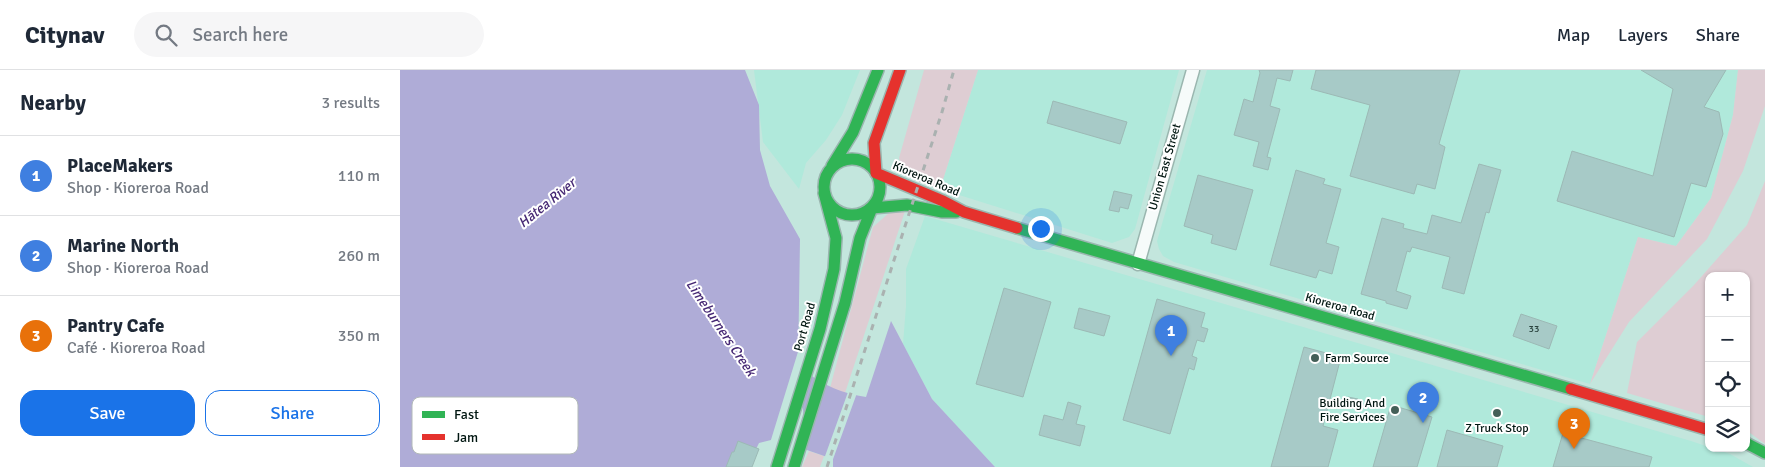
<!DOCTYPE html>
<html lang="en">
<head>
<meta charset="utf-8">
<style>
	body { margin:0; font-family:Signika,sans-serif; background:#f6f6f7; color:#1f2937 }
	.controls { position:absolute; right:15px; bottom:15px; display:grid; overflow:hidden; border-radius:10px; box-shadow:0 1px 4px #0004 }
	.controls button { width:45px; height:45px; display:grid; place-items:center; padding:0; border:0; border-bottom:1px solid #e0e1e3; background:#fff; color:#1f2937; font:25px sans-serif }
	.you { position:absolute; left:640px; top:158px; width:18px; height:18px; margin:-12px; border:4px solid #fff; border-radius:50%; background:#1a73e8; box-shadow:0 0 0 8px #1a73e833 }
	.badge { display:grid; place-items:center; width:32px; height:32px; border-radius:50%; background:#1a73e8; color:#fff; font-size:16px; font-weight:700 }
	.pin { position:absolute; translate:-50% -41px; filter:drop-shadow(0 1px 2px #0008) }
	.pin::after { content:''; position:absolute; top:26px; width:18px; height:15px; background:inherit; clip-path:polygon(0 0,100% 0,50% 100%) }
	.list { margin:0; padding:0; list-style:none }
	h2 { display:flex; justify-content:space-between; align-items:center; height:65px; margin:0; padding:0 20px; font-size:21px }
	h2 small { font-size:16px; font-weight:400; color:#747a83 }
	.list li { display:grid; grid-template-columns:32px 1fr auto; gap:15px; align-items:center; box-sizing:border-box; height:80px; padding:0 20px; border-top:1px solid #e0e1e3 }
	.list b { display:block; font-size:19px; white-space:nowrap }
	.list p { margin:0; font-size:16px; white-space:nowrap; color:#747a83 }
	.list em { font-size:16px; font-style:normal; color:#747a83 }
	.actions { display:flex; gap:10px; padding:15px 20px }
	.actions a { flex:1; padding:11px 0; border:1px solid #1a73e8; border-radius:15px; text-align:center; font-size:18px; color:#1a73e8 }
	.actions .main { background:#1a73e8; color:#fff }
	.icon { flex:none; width:28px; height:28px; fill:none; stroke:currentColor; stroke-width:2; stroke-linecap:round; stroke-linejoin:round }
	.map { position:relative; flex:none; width:1365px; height:397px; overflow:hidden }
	header { display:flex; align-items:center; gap:30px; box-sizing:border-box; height:70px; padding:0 25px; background:#fff; border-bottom:1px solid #e0e1e3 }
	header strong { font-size:24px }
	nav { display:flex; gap:28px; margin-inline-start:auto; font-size:18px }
	.search { width:350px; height:45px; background:#f6f6f7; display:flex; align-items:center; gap:12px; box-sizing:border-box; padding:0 18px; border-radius:28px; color:#747a83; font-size:19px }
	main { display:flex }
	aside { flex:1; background:#fff }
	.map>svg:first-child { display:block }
</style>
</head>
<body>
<header>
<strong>Citynav</strong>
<div class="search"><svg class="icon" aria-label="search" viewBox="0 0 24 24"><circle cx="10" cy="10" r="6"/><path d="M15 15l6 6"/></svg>Search here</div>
<nav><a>Map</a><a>Layers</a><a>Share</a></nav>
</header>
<main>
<aside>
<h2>Nearby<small>3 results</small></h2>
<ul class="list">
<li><span class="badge" style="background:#3f7fe0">1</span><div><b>PlaceMakers</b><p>Shop · Kioreroa Road</p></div><em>110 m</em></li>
<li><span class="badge" style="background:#3f7fe0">2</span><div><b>Marine North</b><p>Shop · Kioreroa Road</p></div><em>260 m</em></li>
<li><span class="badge" style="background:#e8710a">3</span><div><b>Pantry Cafe</b><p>Café · Kioreroa Road</p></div><em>350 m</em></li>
</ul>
<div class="actions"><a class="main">Save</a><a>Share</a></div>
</aside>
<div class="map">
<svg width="1365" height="397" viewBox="0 0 1365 397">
	<rect width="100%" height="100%" fill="#c3e6dd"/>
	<!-- built -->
	<path fill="#b0e9db" d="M354,0H460L442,45L426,70L406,93L399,119L363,72Z
		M578,0H779L735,159L729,167L712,173L540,119Z
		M807,0H1338L1333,45L1311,128L1276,176L1238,167L1190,314L774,192L763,186L759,179L757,171Z
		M525,146L1291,371L1330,384L1353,397H595L532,329L503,274L506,236V199Z"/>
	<!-- green -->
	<path fill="#decdd3" d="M524,0H578L540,119C521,112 504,111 499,88Z
		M1338,0H1365V36L1343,101L1307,169L1229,252L1190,314L1238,167L1276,176L1311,128L1333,45Z
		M1365,111V374L1346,360V206H1309V347L1227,323L1237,272L1294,215L1347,155Z
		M506,138L445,323L430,318L473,157L490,142Z
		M409,381L424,386L420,397H402Z"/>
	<!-- water -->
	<path fill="#afacd7" d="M0,0H345L359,35L360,80L370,116L400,169L398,297C424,314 435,322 466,327L491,251L532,329L595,397H433V389L375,369L359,373L347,397H0Z"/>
	<!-- pier -->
	<path fill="#c3e6dd" d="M401,272L400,296L406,383L375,371L370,373Z
		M448,322L457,323L432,392L424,389Z"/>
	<!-- building -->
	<path fill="#a7cac7" stroke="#9cb9b5" d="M859,0H893L890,11L877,8L870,36L880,39L867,87L871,88L868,100L853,96L859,72L834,65L844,29L853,32L860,3Z
		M916,0H1060L1039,74L1045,77L1035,119L1017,114L1014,124L950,106L970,35L911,19Z
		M1241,0H1326L1304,37L1319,42L1323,64L1306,117L1291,113L1274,167L1157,131L1172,81L1253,106L1273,19Z
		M653,31L727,52L720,74L647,53Z
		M1079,94L1101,100L1089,143L1086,142L1064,224L1042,218L1050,187L1012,177L1010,182L1007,181L996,221L1011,226L1007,239L986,233V231L961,224L982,148L1004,154L1003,158L1027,164L1032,145L1061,153Z
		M896,100L925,109L923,114L941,119L926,173L939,177L932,204L919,200L916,208L870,195Z
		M798,105L853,120L836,180L811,173L813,165L784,156Z
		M714,121L732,125L728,139L720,137L719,142L709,140Z
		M604,218L651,232L623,327L576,314Z
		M757,229L805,243L801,257L808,259L804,272L797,270L792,286L797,288L794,300L789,298L770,364L723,350Z
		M679,238L710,246L704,266L674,258Z
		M1121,244L1157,256L1149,279L1113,266Z
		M904,277L941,287L923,356L938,360L928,397H871Z
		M948,327L958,329L956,339L946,337Z
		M668,332L681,336L676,354L685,356L680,376L639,365L644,345L663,350Z
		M991,335L1032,347L1017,397H973Z
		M1047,360L1103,376L1097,397H1037Z
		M1163,363L1252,387L1249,397H1153Z
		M338,371L359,379L352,397H326L332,382H334Z"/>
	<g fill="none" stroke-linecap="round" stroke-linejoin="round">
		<defs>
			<path id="street" d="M738,194L793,0"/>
			<path id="fast" d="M424 117a28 28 0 1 1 56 0a28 28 0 1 1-56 0Z
				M432,96L453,62L478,0
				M617,158L1171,319
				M1346,373L1365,383
				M377,397L420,259L434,199L436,168L424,123
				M394,397L445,233L460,168L472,138L507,135L542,142H556"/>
			<path id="jam" d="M500,0L474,73L476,103L543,131L564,142L617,158
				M1171,319L1309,360"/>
		</defs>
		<!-- street casing -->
		<use href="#street" stroke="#9ab6af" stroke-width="15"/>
		<!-- fast casing -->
		<use href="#fast" stroke="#9ab6af" stroke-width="14"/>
		<!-- jam casing -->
		<use href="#jam" stroke="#9ab6af" stroke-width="14"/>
		<!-- street -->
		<use href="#street" stroke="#f6fbfa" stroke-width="12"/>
		<!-- fast -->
		<use href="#fast" stroke="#30b455" stroke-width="11"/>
		<!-- jam -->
		<use href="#jam" stroke="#e5322d" stroke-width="11"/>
		<!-- rail -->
		<path stroke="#aab1b0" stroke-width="3" stroke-dasharray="6 6" stroke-linecap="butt" d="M427,397L542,42L554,0"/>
	</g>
	<!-- markers -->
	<g fill="#445f58" stroke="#fff" stroke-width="2">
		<circle cx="915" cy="288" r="5"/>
		<circle cx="995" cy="340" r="5"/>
		<circle cx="1097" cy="343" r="5"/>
	</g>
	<g text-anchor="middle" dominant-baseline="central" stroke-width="4" stroke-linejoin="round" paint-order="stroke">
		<!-- number labels -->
		<g font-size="10" fill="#2a433e">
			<text x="1134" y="259">33</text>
		</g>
		<!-- street labels -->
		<g font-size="12" fill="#001611" stroke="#fff">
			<text transform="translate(765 97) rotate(-74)">Union East Street</text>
			<text transform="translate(526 109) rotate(23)">Kioreroa Road</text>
			<text transform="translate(940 237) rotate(16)">Kioreroa Road</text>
			<text transform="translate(405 257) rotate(-74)">Port Road</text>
		</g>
		<!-- poi labels -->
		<g font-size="12" fill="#001611" stroke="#fff" text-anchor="start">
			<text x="925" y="288">Farm Source</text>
			<text x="985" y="333" text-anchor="end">Building And<tspan x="985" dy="14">Fire Services</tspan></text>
			<text x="1097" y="358" text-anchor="middle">Z Truck Stop</text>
		</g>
		<!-- water labels -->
		<g font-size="14" font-style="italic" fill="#452773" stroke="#fff">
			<text transform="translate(147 133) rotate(-39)">Hātea River</text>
			<text transform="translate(321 258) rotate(56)">Limeburners Creek</text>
		</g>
	</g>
	<!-- legend -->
	<rect x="12" y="327" width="166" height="57" rx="8" fill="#fff" stroke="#b2b9b8" stroke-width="1"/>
	<rect x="22" y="341" width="23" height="7" fill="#30b455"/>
	<rect x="22" y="364" width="23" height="6" fill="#e5322d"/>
	<g font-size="14" fill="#001611">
		<text x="54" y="349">Fast</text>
		<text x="54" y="372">Jam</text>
	</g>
</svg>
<div class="controls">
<button>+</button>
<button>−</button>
<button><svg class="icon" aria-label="locate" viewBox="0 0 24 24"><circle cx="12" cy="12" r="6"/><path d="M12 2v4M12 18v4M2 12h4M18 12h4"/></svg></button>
<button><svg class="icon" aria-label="layers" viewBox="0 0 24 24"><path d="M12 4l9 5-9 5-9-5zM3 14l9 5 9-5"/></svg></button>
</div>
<div class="you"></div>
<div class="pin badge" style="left:771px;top:286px;background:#3f7fe0">1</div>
<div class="pin badge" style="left:1023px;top:353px;background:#3f7fe0">2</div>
<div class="pin badge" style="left:1174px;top:379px;background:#e8710a">3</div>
</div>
</main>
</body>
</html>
